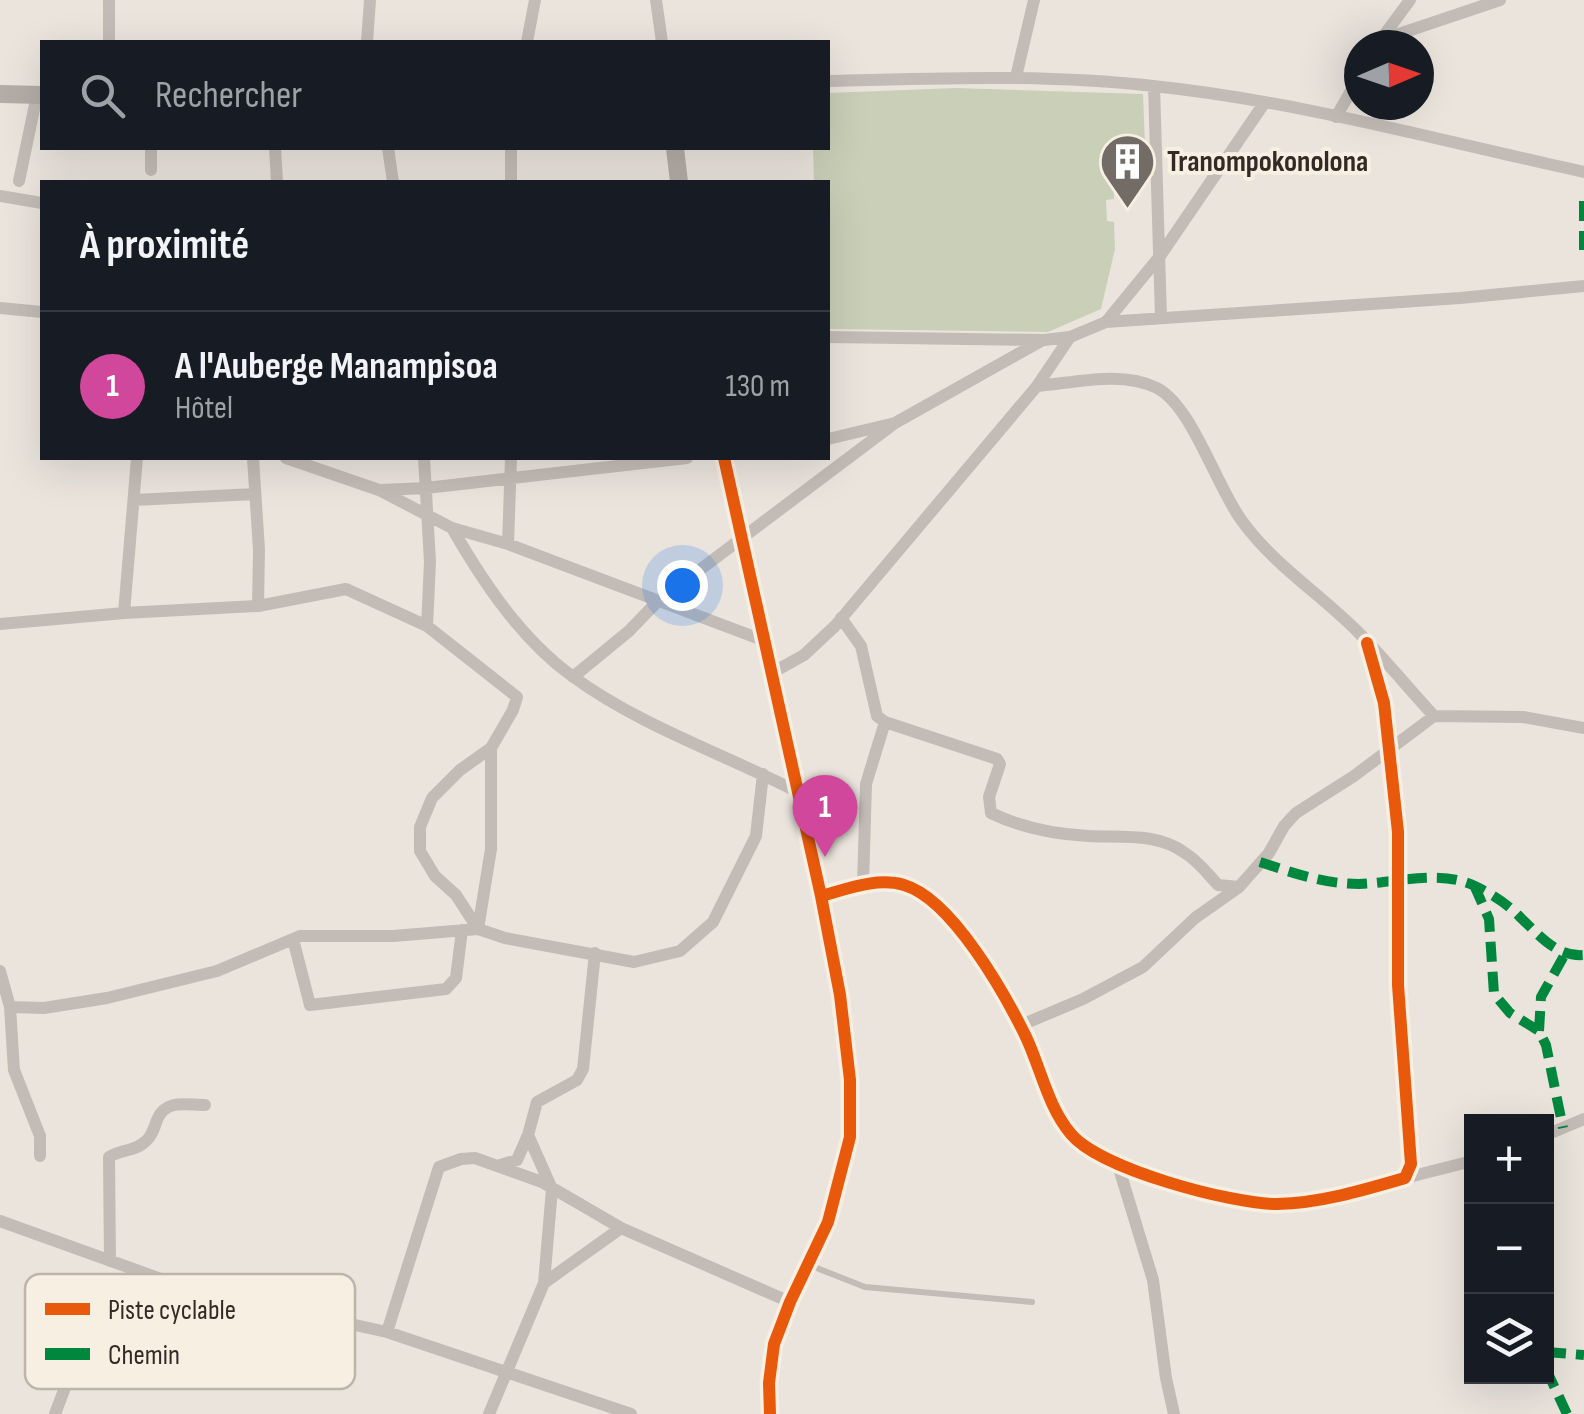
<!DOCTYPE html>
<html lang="fr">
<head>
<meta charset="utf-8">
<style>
	body { margin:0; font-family:"Sofia Sans Condensed",sans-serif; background:#242831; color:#f1f3f6 }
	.controls { position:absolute; right:30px; bottom:30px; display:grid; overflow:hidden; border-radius:0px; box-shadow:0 10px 40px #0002 }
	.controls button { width:90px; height:90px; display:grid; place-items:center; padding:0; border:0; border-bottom:2px solid #363941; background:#171b24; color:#f1f3f6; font:50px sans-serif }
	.compass { position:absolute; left:1344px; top:30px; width:90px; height:90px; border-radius:50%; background:#171b24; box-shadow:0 10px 40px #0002; rotate:88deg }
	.you { position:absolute; left:682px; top:585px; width:35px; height:35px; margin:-25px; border:8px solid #fff; border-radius:50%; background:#1a73e8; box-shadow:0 0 0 15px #1a73e833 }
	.badge { display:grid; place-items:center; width:65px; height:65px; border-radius:50%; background:#8c9099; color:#fff; font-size:32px; font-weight:700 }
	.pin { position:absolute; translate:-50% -82px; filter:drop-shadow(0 2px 5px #0008) }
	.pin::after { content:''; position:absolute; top:52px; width:35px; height:30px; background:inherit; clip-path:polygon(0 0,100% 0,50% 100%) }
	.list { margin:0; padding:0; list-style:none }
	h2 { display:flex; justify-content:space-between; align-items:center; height:130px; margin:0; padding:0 40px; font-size:42px }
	h2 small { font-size:32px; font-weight:400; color:#9ea1a6 }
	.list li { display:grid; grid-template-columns:65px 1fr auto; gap:30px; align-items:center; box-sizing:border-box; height:150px; padding:0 40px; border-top:2px solid #363941 }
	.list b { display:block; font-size:38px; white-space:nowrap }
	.list p { margin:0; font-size:32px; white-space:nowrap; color:#9ea1a6 }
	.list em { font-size:32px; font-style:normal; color:#9ea1a6 }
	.icon { flex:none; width:55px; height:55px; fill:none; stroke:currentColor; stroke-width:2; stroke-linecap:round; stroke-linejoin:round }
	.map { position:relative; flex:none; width:1584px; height:1414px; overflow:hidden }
	.search { position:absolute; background:#171b24; box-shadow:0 10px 40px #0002; left:40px; top:40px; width:790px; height:110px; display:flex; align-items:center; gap:25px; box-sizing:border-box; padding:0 35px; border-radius:0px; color:#9ea1a6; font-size:38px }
	.panel { position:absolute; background:#171b24; box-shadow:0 10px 40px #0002; left:40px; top:180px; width:790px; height:280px; border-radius:0px }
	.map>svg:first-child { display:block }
</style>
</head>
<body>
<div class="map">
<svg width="1584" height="1414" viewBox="0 0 1584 1414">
	<rect width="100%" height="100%" fill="#eae4dd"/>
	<!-- green -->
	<path fill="#cacfb7" d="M956,88L1143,94L1146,175L1113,176L1114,199L1106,200L1107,221L1114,222L1115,249L1101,309L1048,332L828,329V182H814L813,148H828V93Z"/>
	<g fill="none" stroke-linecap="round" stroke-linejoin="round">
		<!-- lane -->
		<path stroke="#c3bcb6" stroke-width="6" d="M809,1265L865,1287L1032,1302"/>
		<!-- street -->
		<path stroke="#c3bcb6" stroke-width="12" d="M109,0V42
			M656,0L662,42
			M1382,38L1410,0
			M367,42L370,0
			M527,42L535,0
			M1378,45L1381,40L1500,0
			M1016,77L1034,0
			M828,81C936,78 1045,74 1153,86C1298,101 1442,141 1584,172
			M1154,86L1161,318
			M1336,117L1359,77
			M275,148L277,182
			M388,148L393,182
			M511,148V182
			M151,170V148
			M19,181L37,95
			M0,196L42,203
			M0,308L42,312
			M1106,322L1160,256L1265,102
			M828,337L1044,340L1070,337L1106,322L1460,298L1584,286
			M1037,386C1075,383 1121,370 1157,388C1192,406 1216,486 1242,521C1274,565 1319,593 1357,631C1384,658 1408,688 1434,716L1523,717L1584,728
			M828,439L895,423L1041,341
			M253,458L259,550L258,606
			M286,458L379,490L452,528L508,544L765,641
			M424,458L430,562L427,626
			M382,490L426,488L687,458
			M134,500L255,494
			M452,528C483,582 521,639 572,676C640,726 724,754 798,792
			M508,544L511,458
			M124,613L137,458
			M841,618L861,646L877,716L885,722L997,759L1000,764L989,797L991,813C1022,828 1053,834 1088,836C1119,838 1157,832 1185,853C1198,861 1208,874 1218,885L1239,887
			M0,624L124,613L258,606L346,589L427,626L517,697L513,710L491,748L460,770L432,798L420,827V851L435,876L456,895L478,929
			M770,674L804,655L835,626L1037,386L1070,337
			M573,677L629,631L657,602L895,423
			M863,885L866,784L885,722
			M821,896C847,889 877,877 904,885C952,899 1005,994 1026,1037C1041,1069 1048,1107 1071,1134C1100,1169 1231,1204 1277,1204C1320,1203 1364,1190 1405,1178L1411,1164L1398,985V832L1384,703L1367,643
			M478,929L491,849V748
			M293,939L310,1005L446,989L456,978L462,930
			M0,971L10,1007L44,1008L107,998L217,971L300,936H393L478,929L505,938L634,962L680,951L713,922L756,836L763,774
			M10,1007L14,1070L40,1136V1156
			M1019,1026L1083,999L1143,967L1195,918L1239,887L1269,853L1284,826L1296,813L1354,776L1434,716
			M528,1135L552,1189L544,1283
			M1546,1135L1584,1119
			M1118,1165L1153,1280L1166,1378L1174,1414
			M497,1166L517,1160L528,1135L537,1102L577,1080L583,1069L595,953
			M1405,1178L1472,1161
			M0,1221L186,1288L387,1332L631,1414
			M110,1261L109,1157C121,1149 135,1152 146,1141C152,1136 154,1128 157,1120C165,1099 186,1105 205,1105
			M387,1332L439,1167L461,1159L475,1158L542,1182L621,1228L790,1302
			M55,1414L77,1356L118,1322L186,1288
			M489,1414L544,1283L621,1228"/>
		<!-- secondary -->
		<path stroke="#b4ada7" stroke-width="18" d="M0,94L42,95
			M675,148L679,182
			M724,458L821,896L840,995L850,1080V1137L828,1222L790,1302L774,1344L769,1383L770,1414"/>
		<!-- quiet -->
		<path stroke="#00873e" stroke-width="10" stroke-dasharray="20 10" stroke-linecap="butt" d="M1584,201V250
			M1260,862C1293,873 1324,884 1359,884C1396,883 1439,869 1475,886C1490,893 1509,905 1520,917C1539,935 1556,957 1584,955
			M1474,885L1489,919L1494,994L1510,1013L1539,1031L1546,1045L1563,1128
			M1539,1031L1541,997L1565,954
			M1546,1352L1584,1355
			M1546,1369L1567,1414"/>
		<defs>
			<path id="cycleway" d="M724,458L821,896L840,995L850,1080V1137L828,1222L790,1302L774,1344L769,1383L770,1414
				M821,896C847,889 877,877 904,885C952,899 1005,994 1026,1037C1041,1069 1048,1107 1071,1134C1100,1169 1231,1204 1277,1204C1320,1203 1364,1190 1405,1178L1411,1164L1398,985V832L1384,703L1367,643"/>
		</defs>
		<!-- cycleway casing -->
		<use href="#cycleway" stroke="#f8efe3" stroke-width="19"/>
		<!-- cycleway -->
		<use href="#cycleway" stroke="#e8590c" stroke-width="12"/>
	</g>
	<!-- icons -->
	<defs>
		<symbol id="building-pin" viewBox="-11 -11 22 30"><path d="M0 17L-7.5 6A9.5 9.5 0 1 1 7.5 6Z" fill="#736b65" stroke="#f8efe3"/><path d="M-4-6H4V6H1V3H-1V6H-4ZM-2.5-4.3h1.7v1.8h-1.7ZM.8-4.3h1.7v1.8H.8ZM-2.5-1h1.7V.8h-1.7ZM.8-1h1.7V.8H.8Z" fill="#fff"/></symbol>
	</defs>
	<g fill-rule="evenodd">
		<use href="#building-pin" x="1096" y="130" width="63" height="86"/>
	</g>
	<g text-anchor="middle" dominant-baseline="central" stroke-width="8" stroke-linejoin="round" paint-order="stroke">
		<!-- poi labels -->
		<g font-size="30" font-weight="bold" fill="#332a25" stroke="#f8efe3" text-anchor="start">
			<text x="1167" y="162">Tranompokonolona</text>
		</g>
	</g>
	<!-- legend -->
	<rect x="25" y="1274" width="330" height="115" rx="15" fill="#f8efe3" stroke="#bdb4aa" stroke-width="2.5"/>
	<rect x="45" y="1303" width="45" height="12" fill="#e8590c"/>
	<rect x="45" y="1348" width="45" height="12" fill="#00873e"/>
	<g font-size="28" fill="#332a25">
		<text x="108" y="1319">Piste cyclable</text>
		<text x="108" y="1364">Chemin</text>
	</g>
</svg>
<div class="controls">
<button>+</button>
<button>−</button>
<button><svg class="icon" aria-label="layers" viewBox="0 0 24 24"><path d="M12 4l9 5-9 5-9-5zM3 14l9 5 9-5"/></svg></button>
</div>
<svg class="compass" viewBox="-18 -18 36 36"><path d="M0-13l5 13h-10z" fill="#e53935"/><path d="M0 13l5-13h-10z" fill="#9ea1a6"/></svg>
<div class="you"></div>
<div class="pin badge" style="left:825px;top:857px;background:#d1479c">1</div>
<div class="search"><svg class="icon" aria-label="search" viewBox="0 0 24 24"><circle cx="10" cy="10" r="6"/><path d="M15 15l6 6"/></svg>Rechercher</div>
<section class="panel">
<h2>À proximité<small></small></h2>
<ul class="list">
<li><span class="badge" style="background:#d1479c">1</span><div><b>A l'Auberge Manampisoa</b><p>Hôtel</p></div><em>130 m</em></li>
</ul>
</section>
</div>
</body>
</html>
